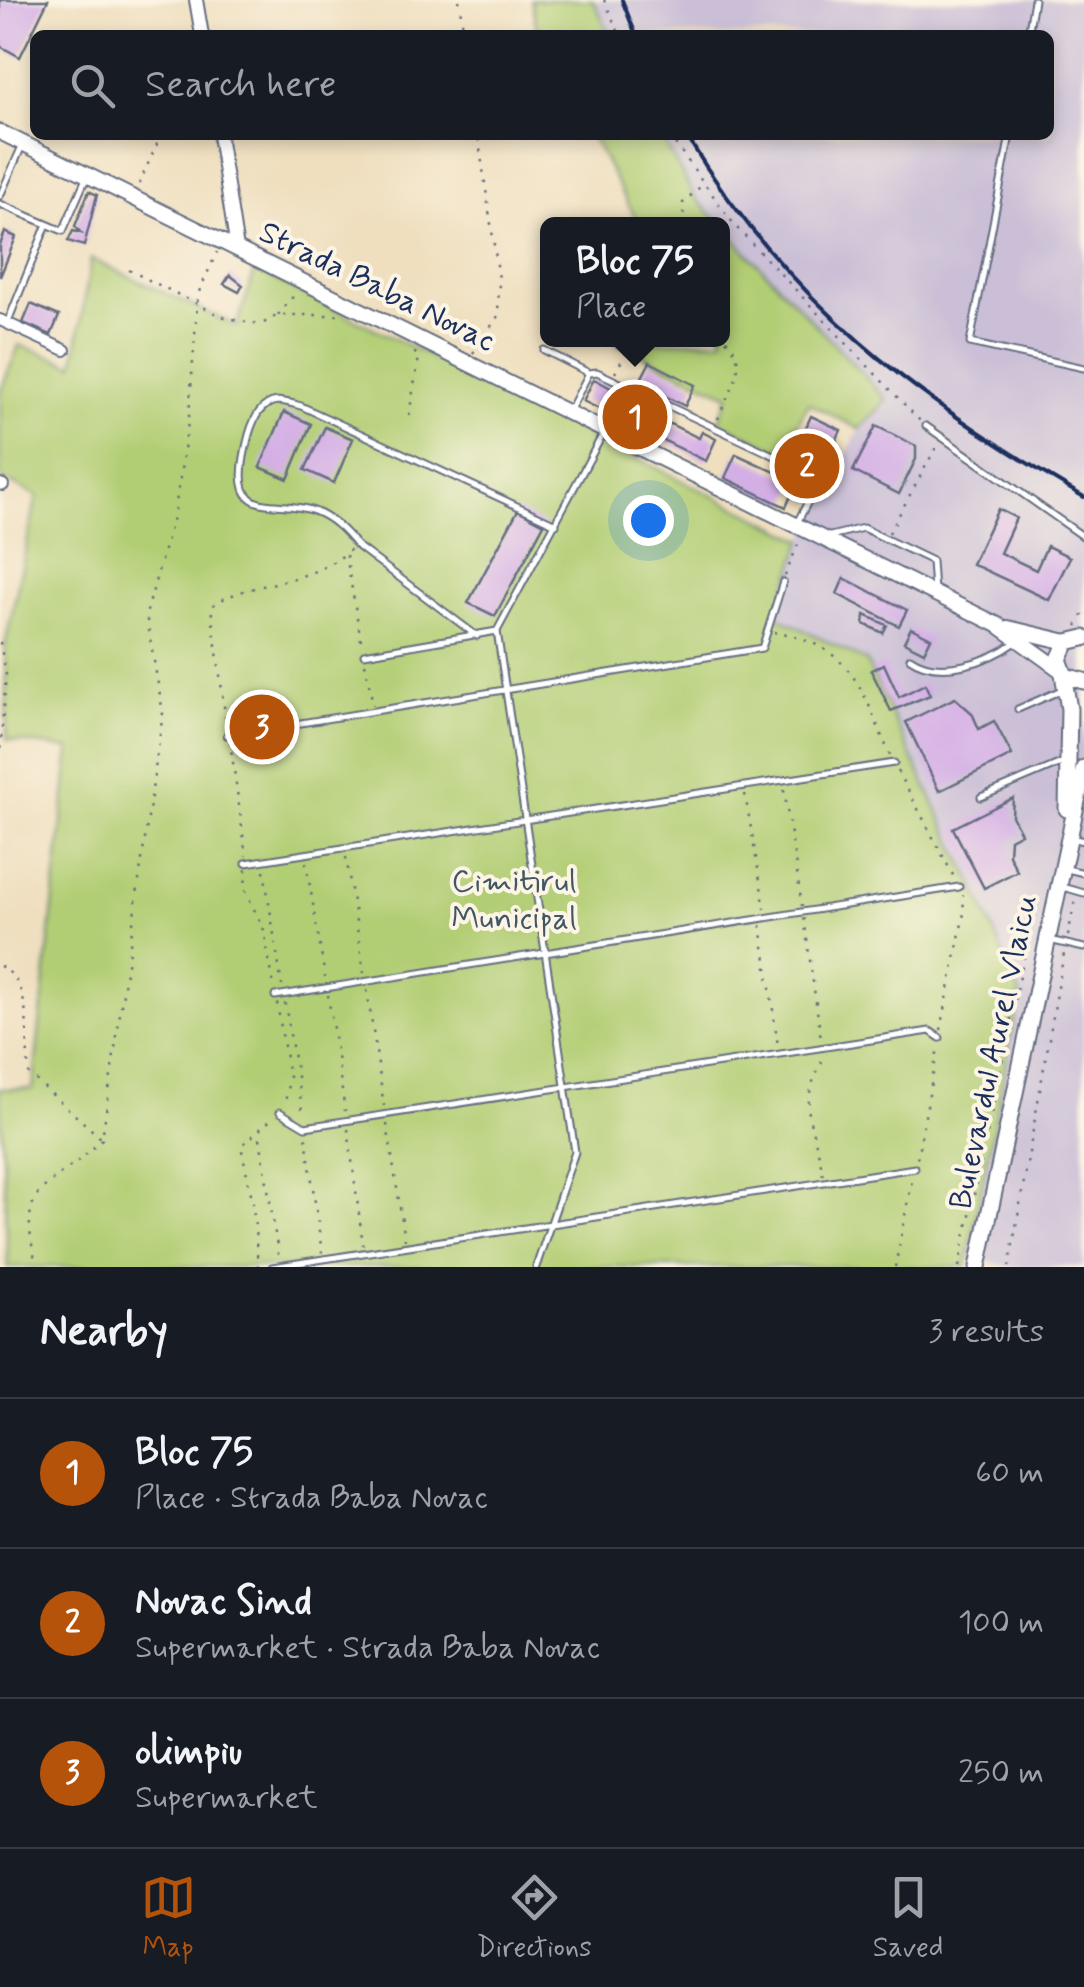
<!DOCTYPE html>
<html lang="en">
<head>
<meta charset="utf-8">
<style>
	body { margin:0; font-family:Mynerve,sans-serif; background:#242831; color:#f1f3f6 }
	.you { position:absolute; left:648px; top:520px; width:35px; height:35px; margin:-25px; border:8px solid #fff; border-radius:50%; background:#1a73e8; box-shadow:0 0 0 15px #1a73e833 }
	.badge { display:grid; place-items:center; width:65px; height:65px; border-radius:50%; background:#b45309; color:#fff; font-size:32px; font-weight:700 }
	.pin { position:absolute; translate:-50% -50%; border:5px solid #fff; box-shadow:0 2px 10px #0006 }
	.popup { position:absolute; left:540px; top:217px; width:190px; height:130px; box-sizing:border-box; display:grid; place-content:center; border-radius:15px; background:#171b24; filter:drop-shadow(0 2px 8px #0005); font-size:32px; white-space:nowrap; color:#9ea1a6 }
	.popup b { font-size:38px; color:#f1f3f6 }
	.popup::after { content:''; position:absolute; left:50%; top:100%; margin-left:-20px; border:20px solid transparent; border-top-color:#171b24 }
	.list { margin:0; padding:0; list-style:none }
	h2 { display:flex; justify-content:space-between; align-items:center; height:130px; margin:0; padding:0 40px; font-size:42px }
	h2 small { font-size:32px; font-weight:400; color:#9ea1a6 }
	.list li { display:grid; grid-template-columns:65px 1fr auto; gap:30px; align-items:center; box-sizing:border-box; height:150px; padding:0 40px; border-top:2px solid #363941 }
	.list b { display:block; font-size:38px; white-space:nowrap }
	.list p { margin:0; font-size:32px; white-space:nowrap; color:#9ea1a6 }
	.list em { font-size:32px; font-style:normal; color:#9ea1a6 }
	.icon { flex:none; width:55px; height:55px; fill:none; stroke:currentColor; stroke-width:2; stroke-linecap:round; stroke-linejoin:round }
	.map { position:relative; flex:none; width:1084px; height:1267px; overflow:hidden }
	.search { position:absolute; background:#171b24; box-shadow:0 5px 15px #0003; left:30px; right:30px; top:30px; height:110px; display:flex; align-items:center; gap:25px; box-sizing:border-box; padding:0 35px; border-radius:15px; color:#9ea1a6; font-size:38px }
	.sheet { height:580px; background:#171b24 }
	nav { display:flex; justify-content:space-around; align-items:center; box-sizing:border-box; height:140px; border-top:2px solid #363941; background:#171b24; font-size:28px; color:#9ea1a6 }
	nav a { display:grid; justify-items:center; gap:5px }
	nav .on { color:#b45309 }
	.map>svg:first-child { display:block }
</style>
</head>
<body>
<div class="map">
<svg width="1084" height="1267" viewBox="0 0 1084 1267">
	<rect width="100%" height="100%" fill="#fcf5e5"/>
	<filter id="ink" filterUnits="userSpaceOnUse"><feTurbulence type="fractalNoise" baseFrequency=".01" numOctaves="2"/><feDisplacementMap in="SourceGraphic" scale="20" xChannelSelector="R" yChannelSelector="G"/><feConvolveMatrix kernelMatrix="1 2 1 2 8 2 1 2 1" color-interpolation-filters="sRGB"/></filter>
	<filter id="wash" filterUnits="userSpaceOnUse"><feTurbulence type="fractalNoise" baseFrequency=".0048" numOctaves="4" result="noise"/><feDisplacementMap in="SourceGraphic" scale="40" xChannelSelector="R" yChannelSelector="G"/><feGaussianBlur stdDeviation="2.25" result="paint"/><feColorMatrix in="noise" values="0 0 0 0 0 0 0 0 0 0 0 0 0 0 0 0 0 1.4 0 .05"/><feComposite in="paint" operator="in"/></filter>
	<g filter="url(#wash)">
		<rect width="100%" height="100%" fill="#efdfbf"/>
		<!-- industrial -->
		<path fill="#cabfd6" d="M593,0H1084V1267H1008L969,1256L1020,994L970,876L866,661L776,616L803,540L859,429L886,400L696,199L660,135H1049V35H610Z"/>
		<!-- green -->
		<path fill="#b2ce74" stroke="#667e69" stroke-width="2.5" d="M531,0H593L610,35H538Z
			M591,135H660L696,199L720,224H639Z
			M723,227L887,400L859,429L809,403L782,451L718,422L729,395L615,343L722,340Z
			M91,259L237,326L255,270L803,540L776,616L866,661L981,901L1020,994L966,1267H8L0,1089H33L70,749L7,740L5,646L37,496L0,477V392L19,345L74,365Z"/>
		<g id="blocks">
			<!-- building -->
			<path fill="#d4afe6" d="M0,0H48L20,57L0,46Z
				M89,191L97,195L84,246L68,241L73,231L81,233L75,226Z
				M5,232L16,237L0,277V245Z
				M230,275L243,285L239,292L224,284Z
				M31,304L59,316L51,335L23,323Z
				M650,362L695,385L685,406L639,383Z
				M594,379L611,388L609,394L699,438L702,432L716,439L706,461L583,401Z
				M284,412L311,424L288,479L260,467Z
				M811,416L841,430L822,471L793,457Z
				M876,426L916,446V459L899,494L853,471Z
				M325,427L353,439L334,483L305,470Z
				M736,454L797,482L786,507L725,478Z
				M998,509L1016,518L1000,553L1036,570L1047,546L1070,557L1049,600L972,564Z
				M518,510L544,524L495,616L468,603Z
				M844,578L907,610L899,626L837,594Z
				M865,615L887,625L883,633L864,624Z
				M911,628L931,638L924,652L904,642Z
				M884,664L899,697L925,684L930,695L891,711L871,670Z
				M955,698L972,713L979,729L994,721L1012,755L939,791L906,722Z
				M1013,798L1012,816L1021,833L1010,839L1009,855L1017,871L984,888L953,828Z"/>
		</g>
	</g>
	<g filter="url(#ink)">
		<use href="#blocks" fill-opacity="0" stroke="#656d80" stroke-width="2.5"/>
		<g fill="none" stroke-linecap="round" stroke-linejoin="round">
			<defs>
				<path id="service" d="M1028,35L1034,0
					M1010,135L970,343L1084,368
					M0,196L22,146
					M0,204L63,231L86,178
					M7,324L47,224
					M544,350L589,373
					M570,410L589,373L597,372L834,484
					M926,426L1084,537
					M797,523L820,478
					M826,537L863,528L932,561L934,591
					M497,631L575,1152L536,1267
					M477,636L356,545C344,530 332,518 314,511C278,497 232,522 244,457C247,442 250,425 259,412C272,396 283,401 301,406L556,524
					M364,654L497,631L604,432
					M910,658C940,679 990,661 1016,642
					M1018,709L1064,689
					M227,735L762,648L783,582
					M981,797L1066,761
					M1071,838L1084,841
					M246,863L894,763
					M1067,869L1084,873
					M1063,887L1084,893
					M1049,940L1084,948
					M275,996L959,887
					M280,1112L305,1127L930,1031L940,1038
					M272,1267L915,1168"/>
				<path id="minor" d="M0,320L65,350
					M0,484L3,485"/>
				<path id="tertiary" d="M196,0L202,35
					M219,135L237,249"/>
				<path id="secondary" d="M0,132L998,625L1062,671
					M1008,628L1067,642"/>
				<path id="primary" d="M1084,638L1067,642L1059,659L1065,676L1084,681
					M1063,674L1069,709L1067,809
					M978,1267L1084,768"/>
			</defs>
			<!-- service casing -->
			<use href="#service" stroke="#656d80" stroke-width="9"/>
			<!-- minor casing -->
			<use href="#minor" stroke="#656d80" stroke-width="14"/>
			<!-- tertiary casing -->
			<use href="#tertiary" stroke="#656d80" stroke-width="16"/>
			<!-- secondary casing -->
			<use href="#secondary" stroke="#656d80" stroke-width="18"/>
			<!-- primary casing -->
			<use href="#primary" stroke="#656d80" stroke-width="19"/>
			<!-- path -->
			<path stroke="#656d80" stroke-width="2.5" stroke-dasharray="2.5 8" stroke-linecap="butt" d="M459,0L464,35
				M604,0L620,35
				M669,135L736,227L921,422
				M139,184L161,135
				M684,225L683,203L702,185
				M129,270L221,316L249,323L262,324L278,315H339
				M278,315L295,294
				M473,353L498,316L499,279L478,135
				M615,373L633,340
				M409,415L419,357L412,350
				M718,419C730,386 754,364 722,336
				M889,533L938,444
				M346,555L362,646
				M785,576L799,542
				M1077,626L1084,613
				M774,632C853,645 862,690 890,755
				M0,642L6,675L0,752
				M365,663L373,705
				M227,729L211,607C246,579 306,589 351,549
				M230,741L246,856
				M898,771L955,879
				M784,790L802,906
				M745,794L765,909
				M346,857L364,973
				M306,862L325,977
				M246,869L245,890L264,930L274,986
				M264,870L282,986
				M804,918L821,1039
				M761,925L778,1046
				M1068,936L1075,900
				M0,966C34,982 25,1041 29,1074L102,1139
				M367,990L384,1106
				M328,995L345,1111
				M277,1003L289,1077L285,1104
				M285,1003L303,1114
				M941,1030L964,913L963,895
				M387,1124L405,1240
				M348,1129L363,1245
				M306,1137L322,1253
				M260,1138L279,1259
				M917,1158L938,1048
				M823,1175C814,1120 794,1111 826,1054
				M37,1267C14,1179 49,1194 102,1139L163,713L146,615L175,510L189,416L198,294L217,252
				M258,1267L253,1203L241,1146L274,1117
				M895,1267L913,1175
				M959,1267L1032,919
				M1009,1267L1064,953"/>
			<!-- service -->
			<use href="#service" stroke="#fff" stroke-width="5"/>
			<!-- minor -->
			<use href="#minor" stroke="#fff" stroke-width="10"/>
			<!-- tertiary -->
			<use href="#tertiary" stroke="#fff" stroke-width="12"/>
			<!-- secondary -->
			<use href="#secondary" stroke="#fff" stroke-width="14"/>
			<!-- primary -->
			<use href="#primary" stroke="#fff" stroke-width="15"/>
			<!-- rail -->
			<path stroke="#1b2f5e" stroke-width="4" d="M622,0L636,35
				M686,135C787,302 918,401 1084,497"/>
		</g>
	</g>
	<g text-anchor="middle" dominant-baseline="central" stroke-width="8" stroke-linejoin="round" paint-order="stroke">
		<!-- street labels -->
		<g font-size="32" fill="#1b2f5e" stroke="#fcf5e5">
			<text transform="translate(377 287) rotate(26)">Strada Baba Novac</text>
			<text transform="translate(994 1052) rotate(-78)">Bulevardul Aurel Vlaicu</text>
		</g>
		<!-- park labels -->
		<g font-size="32" fill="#415764" stroke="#fcf5e5">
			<text x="514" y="882">Cimitirul<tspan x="514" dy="37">Municipal</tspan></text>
		</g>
	</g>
</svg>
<div class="you"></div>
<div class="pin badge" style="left:635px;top:417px">1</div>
<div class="popup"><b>Bloc 75</b>Place</div>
<div class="pin badge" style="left:807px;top:466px">2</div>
<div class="pin badge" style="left:262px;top:727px">3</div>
<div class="search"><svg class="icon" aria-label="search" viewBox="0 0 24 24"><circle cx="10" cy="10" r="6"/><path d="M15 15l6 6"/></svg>Search here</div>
</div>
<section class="sheet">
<h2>Nearby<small>3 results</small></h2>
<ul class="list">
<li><span class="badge">1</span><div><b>Bloc 75</b><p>Place · Strada Baba Novac</p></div><em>60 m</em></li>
<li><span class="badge">2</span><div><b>Novac Sind</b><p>Supermarket · Strada Baba Novac</p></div><em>100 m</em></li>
<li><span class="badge">3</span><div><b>olimpiu</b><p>Supermarket</p></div><em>250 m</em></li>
</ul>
</section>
<nav>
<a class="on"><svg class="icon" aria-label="map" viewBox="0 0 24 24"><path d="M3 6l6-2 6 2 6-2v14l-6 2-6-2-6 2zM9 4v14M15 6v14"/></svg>Map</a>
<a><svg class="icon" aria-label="directions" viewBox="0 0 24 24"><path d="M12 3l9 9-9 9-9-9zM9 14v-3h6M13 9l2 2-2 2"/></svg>Directions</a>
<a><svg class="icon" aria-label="saved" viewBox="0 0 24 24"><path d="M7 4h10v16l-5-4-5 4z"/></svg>Saved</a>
</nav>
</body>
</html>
